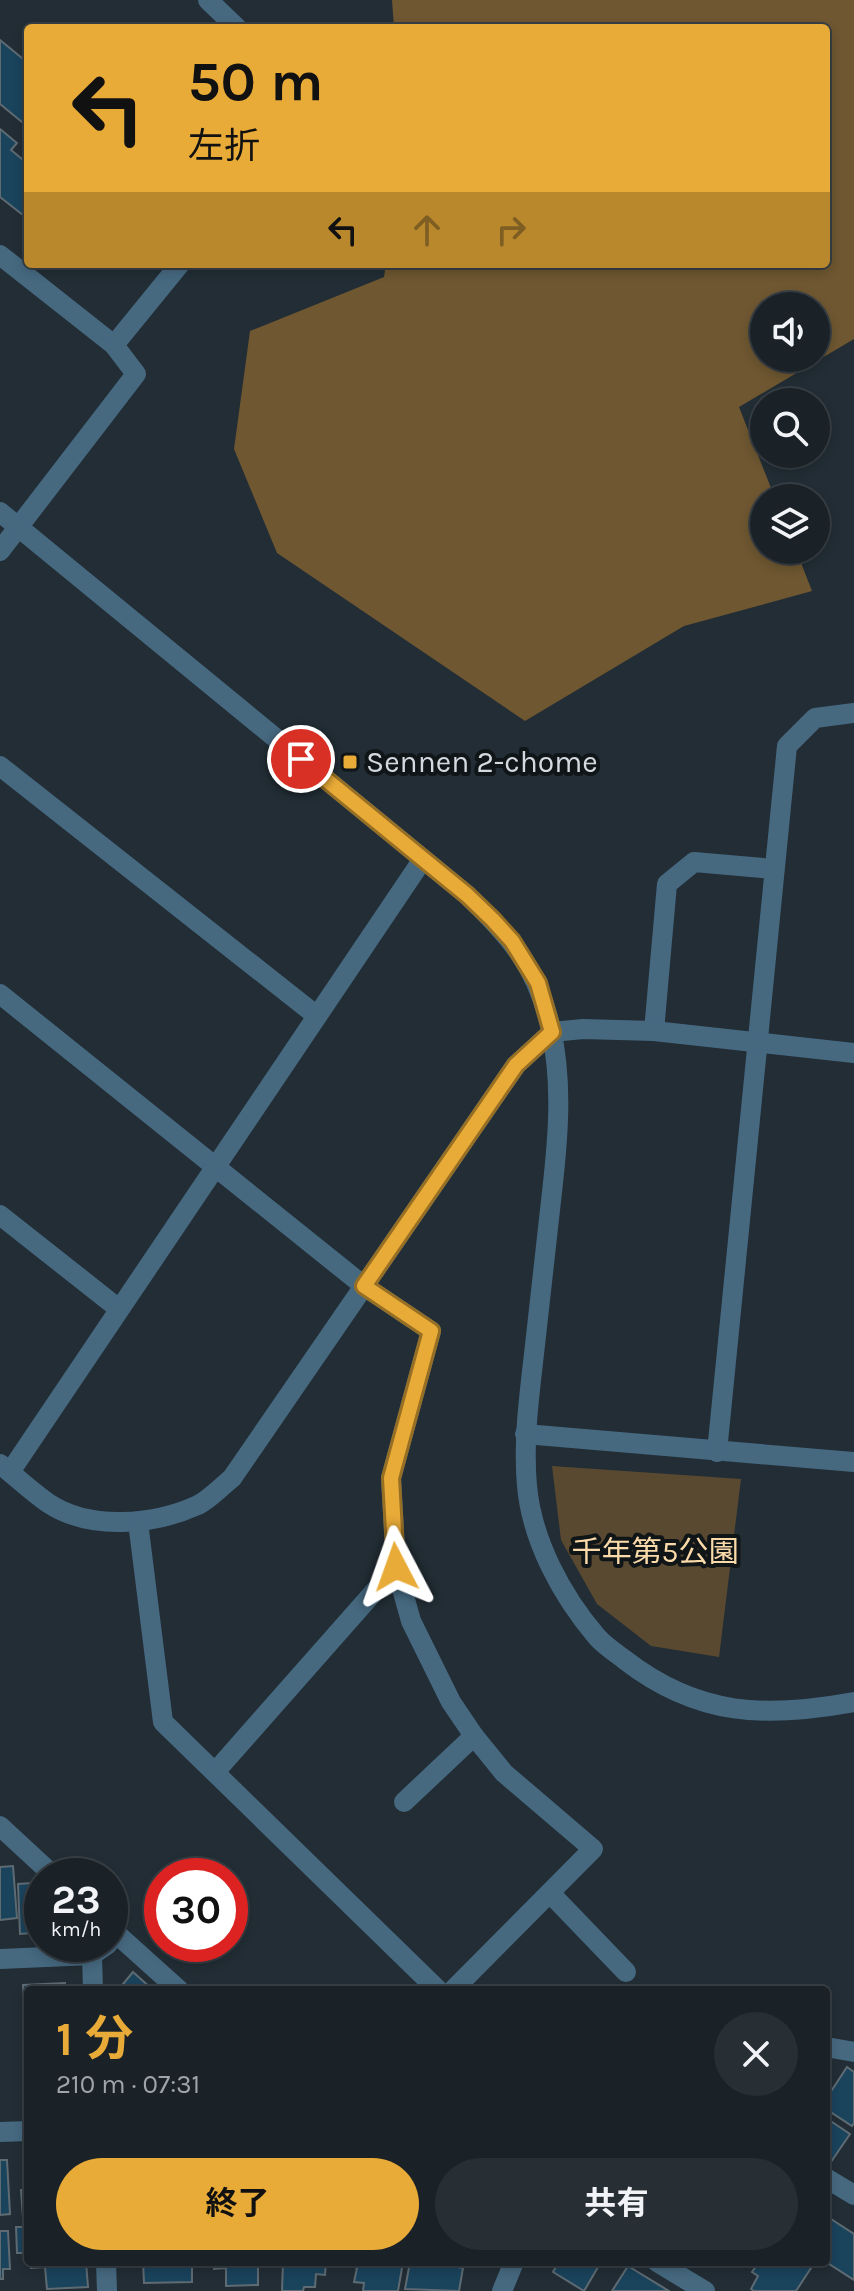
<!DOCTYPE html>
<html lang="ja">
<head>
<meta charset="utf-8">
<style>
  :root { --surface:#1a2228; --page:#272f34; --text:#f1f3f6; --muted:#9fa4a8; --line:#383f45; --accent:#e9ab38 }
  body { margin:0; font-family:Karla,"Noto Sans JP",sans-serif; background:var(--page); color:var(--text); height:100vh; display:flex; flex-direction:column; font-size:30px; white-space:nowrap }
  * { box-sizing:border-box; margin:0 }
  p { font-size:26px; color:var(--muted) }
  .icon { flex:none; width:44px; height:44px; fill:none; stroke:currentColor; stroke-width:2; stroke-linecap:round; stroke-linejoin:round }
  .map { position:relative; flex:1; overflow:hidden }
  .details { position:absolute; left:24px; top:1986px; width:806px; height:280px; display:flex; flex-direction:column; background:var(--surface); border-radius:8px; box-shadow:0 4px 12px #0003,0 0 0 2px var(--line) }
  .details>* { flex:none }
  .guide { position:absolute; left:24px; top:24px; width:806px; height:244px; border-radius:8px; box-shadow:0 4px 12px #0003,0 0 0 2px var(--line); background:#e9ab38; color:#111; overflow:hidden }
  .fabs { position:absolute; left:750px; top:292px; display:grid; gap:16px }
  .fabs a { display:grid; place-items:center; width:80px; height:80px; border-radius:50%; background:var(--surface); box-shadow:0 4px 12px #0003,0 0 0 2px var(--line); font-size:40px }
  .speed { position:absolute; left:24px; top:1858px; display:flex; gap:16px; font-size:40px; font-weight:700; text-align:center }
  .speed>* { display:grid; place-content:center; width:104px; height:104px; border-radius:50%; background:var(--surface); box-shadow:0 4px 12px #0003,0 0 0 2px var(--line); line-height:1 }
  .speed small { font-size:20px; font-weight:400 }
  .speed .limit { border:12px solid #d22; background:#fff; color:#111 }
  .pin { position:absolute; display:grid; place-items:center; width:68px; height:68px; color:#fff; margin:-34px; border:4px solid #fff; border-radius:50%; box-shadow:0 2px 8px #0007 }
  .me { position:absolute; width:88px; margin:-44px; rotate:356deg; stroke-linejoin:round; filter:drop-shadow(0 0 6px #0008) }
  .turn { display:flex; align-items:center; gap:28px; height:168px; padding:0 32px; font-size:36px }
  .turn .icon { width:104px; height:104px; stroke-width:2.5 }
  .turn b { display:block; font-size:56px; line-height:68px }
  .lanes { display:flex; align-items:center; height:76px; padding:0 32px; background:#0003; justify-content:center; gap:40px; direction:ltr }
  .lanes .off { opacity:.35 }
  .round { display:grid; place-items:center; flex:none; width:84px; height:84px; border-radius:42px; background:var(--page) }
  .overview { display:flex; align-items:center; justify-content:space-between; height:136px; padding:0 32px }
  h1 { font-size:48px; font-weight:700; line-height:60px; color:var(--accent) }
  .primary-button { display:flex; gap:16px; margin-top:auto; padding:16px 32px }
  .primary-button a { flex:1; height:92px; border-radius:48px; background:var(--accent); color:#111; font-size:32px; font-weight:700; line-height:92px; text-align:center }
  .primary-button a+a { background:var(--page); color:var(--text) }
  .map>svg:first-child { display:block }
  .green { fill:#594930 }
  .forest { fill:#6e5731; fill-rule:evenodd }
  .building { fill:#1a435c; stroke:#5e6b73; stroke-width:2 }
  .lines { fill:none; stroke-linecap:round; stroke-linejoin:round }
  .minor { stroke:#466980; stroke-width:20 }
  .tertiary { stroke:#466980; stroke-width:20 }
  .route-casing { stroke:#976f24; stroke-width:20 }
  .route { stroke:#e9ab38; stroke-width:14 }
  .poi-dot { fill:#e9ab38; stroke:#101518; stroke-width:3 }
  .labels { text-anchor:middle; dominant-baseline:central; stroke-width:8; stroke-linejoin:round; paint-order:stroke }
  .poi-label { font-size:30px; fill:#d3dadf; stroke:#101518; text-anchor:start }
  .park-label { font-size:30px; fill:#fadaa8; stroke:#101518 }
</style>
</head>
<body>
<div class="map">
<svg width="854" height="2291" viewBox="0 0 854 2291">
  <rect width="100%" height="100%" fill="#222d35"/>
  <polygon class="green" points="552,1466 741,1479 719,1657 651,1646 597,1604 561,1540"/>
  <path class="forest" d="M392,0H854V339L739,407L775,498H764V550H796L812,591L684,626L525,721L277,553L234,449L250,331L384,277L386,264H826V28H394ZM764,306H816V358H764Z"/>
  <g class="building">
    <polygon points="0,40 28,63 28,127 0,104"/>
    <polygon points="0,129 17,143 11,150 28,164 28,219 0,197"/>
    <polygon points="13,1866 17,1918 0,1920 0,1867"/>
    <polygon points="31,1883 32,1894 42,1893 42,1932 20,1934 18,1884"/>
    <polygon points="133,1972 152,1989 151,1990 118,1990"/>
    <polygon points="65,1983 65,1988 72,1990 28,1990 28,2024 25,2024 23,1985"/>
    <polygon points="24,2049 28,2049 28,2116 27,2116"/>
    <polygon points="847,2067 854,2072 854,2123 852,2126 826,2109 826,2099"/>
    <polygon points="826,2118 850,2134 831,2162 826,2159"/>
    <polygon points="0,2160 7,2160 10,2214 0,2215"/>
    <polygon points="21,2190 28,2190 28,2218 23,2218"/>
    <polygon points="831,2219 854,2234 854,2280 826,2262 826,2227"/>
    <polygon points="16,2227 28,2227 28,2253 17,2253"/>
    <polygon points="0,2231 8,2231 10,2269 3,2269 3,2279 0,2279"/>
    <polygon points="31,2262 86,2262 88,2287 47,2289 45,2267 31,2268"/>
    <polygon points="143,2262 192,2262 192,2282 144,2283"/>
    <polygon points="214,2262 258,2262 258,2285 226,2286 226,2268 214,2269"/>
    <polygon points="283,2262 326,2262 325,2275 316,2274 315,2287 304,2287 303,2291 282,2291"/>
    <polygon points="344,2262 403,2262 398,2291 363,2291 364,2283 354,2282 357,2268"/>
    <polygon points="410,2262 428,2262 463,2268 459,2291 405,2289"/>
    <polygon points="559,2262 601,2262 584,2291 553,2272"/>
    <polygon points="759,2262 809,2262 813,2265 796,2291 754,2291 751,2289 758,2276 752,2272"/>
    <polygon points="628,2266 669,2291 612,2291"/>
  </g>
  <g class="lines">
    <g class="minor">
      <polyline points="208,0 237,28"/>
      <polyline points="0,255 114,345 136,374 0,551"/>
      <polyline points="114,345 180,264"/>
      <polyline points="0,766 317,1016"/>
      <polyline points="0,994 364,1286 431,1331 391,1478 396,1567 411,1621 451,1702 474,1736 504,1773 593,1849 453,1990"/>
      <polyline points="654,1031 667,884 694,862 774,869"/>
      <polyline points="0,1215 119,1309"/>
      <polyline points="525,1434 854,1462"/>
      <polyline points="717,1452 787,746 815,718 854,713"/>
      <path d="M0,1464C16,1477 32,1492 48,1503C90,1531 154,1525 198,1505C210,1499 222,1486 232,1478L516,1065L552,1032L583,1029L654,1031L854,1053"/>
      <polyline points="10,1472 423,859"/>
      <polyline points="138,1522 163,1722 438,1990"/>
      <polyline points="216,1771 396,1567"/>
      <polyline points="404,1802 474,1736"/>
      <polyline points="0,1826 54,1876"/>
      <polyline points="550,1893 626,1972"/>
      <polyline points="110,1928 179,1990"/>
      <polyline points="0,1959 92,1955"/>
      <polyline points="93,1990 92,1955 108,1944"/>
      <polyline points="826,2047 854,2052"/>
      <polyline points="0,2132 28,2131"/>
      <polyline points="826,2178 854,2195"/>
      <polyline points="106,2262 107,2291"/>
      <polyline points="657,2262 705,2291"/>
      <polyline points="502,2291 514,2262"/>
    </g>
    <path class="tertiary" d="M0,512L467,895C511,937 538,968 551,1030C563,1083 558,1139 552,1192C546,1246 540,1300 534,1354C529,1398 523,1442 527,1486C532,1541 562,1596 597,1637C605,1646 616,1653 625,1660C699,1717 766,1718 854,1702"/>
  </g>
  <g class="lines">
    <defs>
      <polyline id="route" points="301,759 467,895 493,920 512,941 538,983 552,1032 516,1065 364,1286 431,1331 391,1478 396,1567"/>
    </defs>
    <use href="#route" class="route-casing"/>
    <use href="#route" class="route"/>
  </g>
  <rect class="poi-dot" x="342" y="754" width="16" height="16" rx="4"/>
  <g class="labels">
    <g class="poi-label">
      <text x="366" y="762">Sennen 2-chome</text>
    </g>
    <g class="park-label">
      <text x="655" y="1552">千年第5公園</text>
    </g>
  </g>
</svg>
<div class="fabs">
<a><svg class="icon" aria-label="sound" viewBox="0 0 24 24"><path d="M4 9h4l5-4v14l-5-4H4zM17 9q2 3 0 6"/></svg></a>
<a><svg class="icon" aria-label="search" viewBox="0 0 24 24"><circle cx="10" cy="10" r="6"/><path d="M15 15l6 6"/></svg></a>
<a><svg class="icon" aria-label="layers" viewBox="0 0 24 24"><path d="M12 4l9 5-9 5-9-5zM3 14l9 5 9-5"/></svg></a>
</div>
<div class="speed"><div>23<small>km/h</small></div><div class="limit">30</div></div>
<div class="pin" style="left:301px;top:759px;background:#d93025"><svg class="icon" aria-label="arrive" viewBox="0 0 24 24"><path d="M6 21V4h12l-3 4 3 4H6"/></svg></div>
<svg class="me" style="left:396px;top:1567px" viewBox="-20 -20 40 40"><path d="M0-17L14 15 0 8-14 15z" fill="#e9ab38" stroke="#fff" stroke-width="4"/></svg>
<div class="guide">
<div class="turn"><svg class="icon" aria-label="left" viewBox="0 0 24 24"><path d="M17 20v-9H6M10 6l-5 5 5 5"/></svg><div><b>50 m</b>左折</div></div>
<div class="lanes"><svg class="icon" aria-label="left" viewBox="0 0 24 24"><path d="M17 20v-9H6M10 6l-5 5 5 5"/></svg><svg class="icon off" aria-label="ahead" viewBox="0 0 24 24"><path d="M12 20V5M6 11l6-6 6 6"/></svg><svg class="icon off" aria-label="right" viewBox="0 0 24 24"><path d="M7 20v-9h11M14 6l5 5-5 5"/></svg></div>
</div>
<section class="details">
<div class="overview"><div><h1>1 分</h1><p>210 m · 07:31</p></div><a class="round"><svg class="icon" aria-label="close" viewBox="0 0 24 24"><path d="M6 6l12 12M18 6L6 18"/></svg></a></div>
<div class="primary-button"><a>終了</a><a>共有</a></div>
</section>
</div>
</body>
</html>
